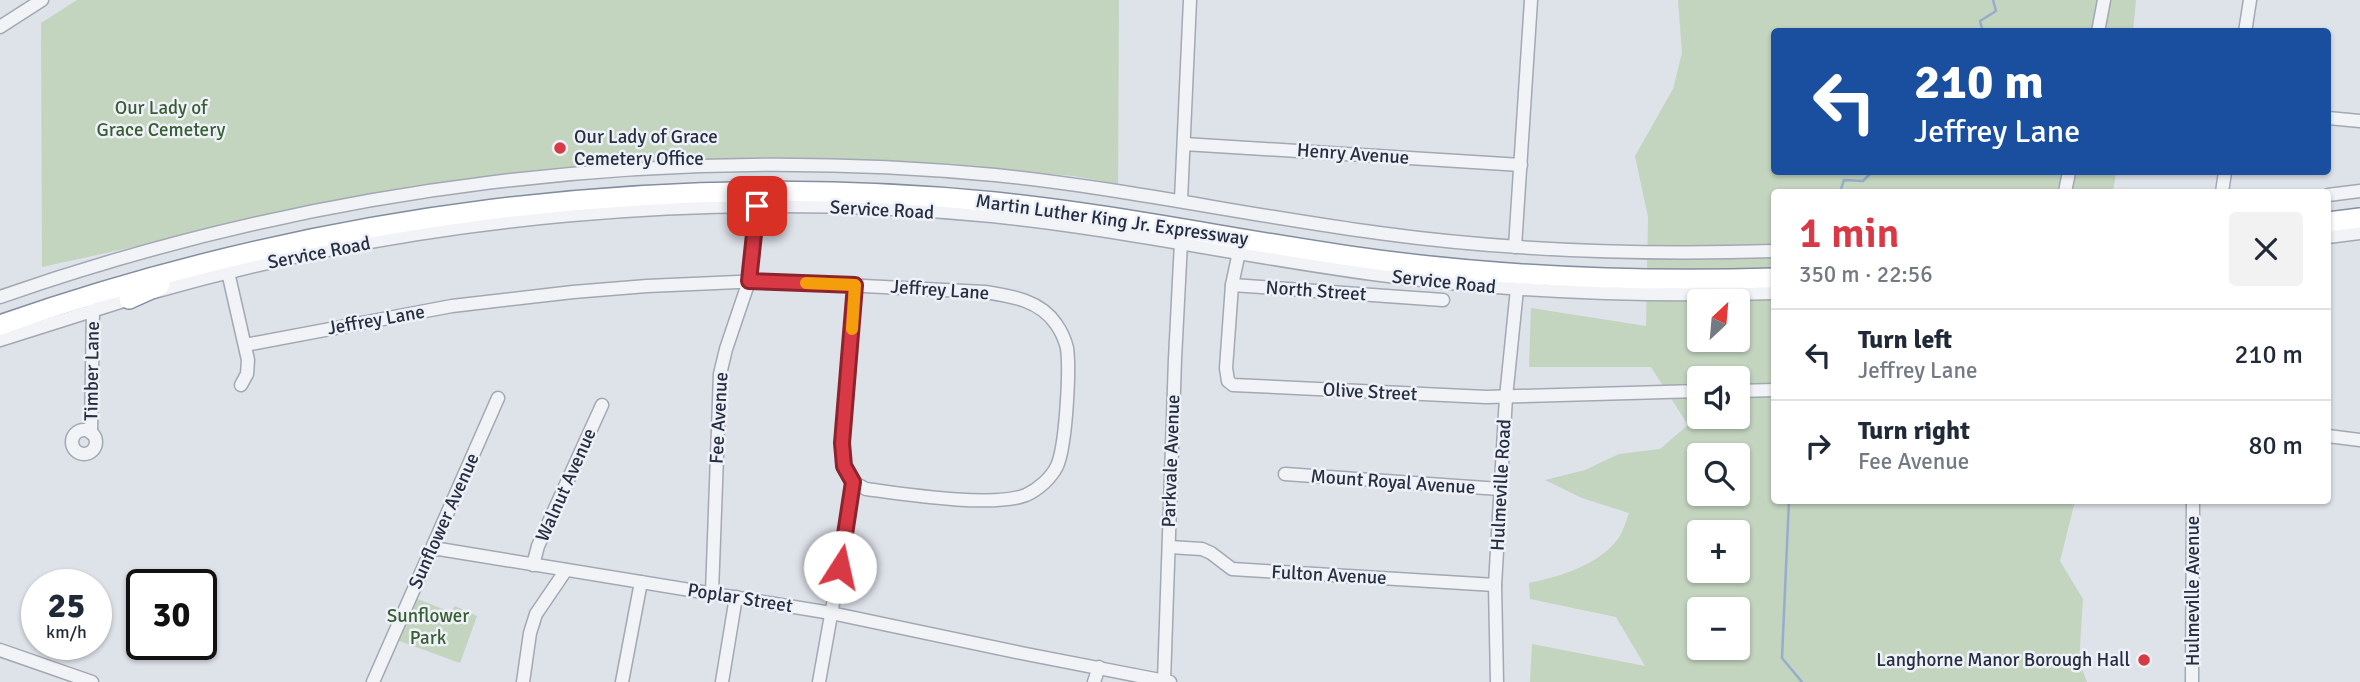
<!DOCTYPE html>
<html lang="en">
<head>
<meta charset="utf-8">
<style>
  :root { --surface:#fff; --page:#f2f2f3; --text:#1f2937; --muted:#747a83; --line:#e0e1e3; --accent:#d93845 }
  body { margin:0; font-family:Signika,sans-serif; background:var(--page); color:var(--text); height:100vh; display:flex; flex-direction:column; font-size:26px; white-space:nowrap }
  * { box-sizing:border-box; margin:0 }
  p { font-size:23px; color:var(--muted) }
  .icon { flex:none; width:38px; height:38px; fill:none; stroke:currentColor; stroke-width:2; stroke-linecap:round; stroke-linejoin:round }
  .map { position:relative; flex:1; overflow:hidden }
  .drawer { position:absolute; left:1771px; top:189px; width:560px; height:315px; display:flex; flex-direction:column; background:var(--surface); border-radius:7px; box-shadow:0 2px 5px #0004 }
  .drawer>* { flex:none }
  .top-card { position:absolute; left:1771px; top:28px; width:560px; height:147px; border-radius:7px; box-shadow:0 2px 5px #0004; background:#1a4fa0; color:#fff; overflow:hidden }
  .needle { width:46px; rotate:26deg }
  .controls { position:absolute; left:1687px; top:289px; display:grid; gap:14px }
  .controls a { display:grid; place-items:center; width:63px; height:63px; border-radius:7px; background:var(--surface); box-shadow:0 2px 5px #0004; font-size:35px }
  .speed { position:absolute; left:21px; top:569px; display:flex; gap:14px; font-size:35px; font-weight:700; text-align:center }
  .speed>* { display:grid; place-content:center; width:91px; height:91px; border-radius:50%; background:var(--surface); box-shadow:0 2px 5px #0004; line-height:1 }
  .speed small { font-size:18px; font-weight:400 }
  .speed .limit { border:4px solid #111; border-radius:10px; background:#fff; color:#111 }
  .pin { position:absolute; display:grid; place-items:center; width:60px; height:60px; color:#fff; margin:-30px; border-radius:14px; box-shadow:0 4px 10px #0006 }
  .me { position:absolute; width:77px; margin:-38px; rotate:10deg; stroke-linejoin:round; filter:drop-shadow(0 0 5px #0008) }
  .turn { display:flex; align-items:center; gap:24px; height:147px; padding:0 28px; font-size:32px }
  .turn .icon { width:91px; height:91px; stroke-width:2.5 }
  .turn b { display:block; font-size:49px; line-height:60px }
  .round { display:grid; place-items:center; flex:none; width:74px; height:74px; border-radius:7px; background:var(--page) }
  .head { display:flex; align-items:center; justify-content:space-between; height:119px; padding:0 28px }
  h1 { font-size:42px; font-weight:600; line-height:52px; color:var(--accent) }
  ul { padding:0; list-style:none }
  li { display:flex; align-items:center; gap:21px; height:91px; padding:0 28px; border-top:2px solid var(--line) }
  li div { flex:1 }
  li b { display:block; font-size:26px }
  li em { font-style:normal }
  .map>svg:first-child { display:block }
  .green { fill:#c3d4bf; fill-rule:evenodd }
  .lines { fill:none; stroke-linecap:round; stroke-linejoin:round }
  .stream { stroke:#96adcc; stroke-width:2.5 }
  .minor-casing { stroke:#a3a8b3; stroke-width:15 }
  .highway-casing { stroke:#848ea1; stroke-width:22 }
  .minor { stroke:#f1f3f7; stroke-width:12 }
  .highway { stroke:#fff; stroke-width:19 }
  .route-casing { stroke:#8d242d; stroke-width:18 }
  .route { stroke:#d93845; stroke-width:12 }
  .slow { stroke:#f59e0b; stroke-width:12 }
  .poi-dot { fill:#d93845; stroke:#eef1f7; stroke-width:2.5 }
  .labels { text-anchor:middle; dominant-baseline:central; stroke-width:5; stroke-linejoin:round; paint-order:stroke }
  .park-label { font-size:19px; fill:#375e32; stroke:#eef1f7 }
  .poi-label { font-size:19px; fill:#262e41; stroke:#eef1f7; text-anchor:start }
  .street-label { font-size:19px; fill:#262e41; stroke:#eef1f7 }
</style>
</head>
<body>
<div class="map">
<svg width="2360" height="682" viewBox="0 0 2360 682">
  <rect width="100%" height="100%" fill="#dee2e9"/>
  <g class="green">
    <polygon points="77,0 1119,0 1118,184 1074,176 901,162 698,159 407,187 42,267 41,23"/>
    <path d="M1678,0H2136L2133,31L1774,32V172H2116L2113,192H1774V500L2075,501L2060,561L2083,599L2079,662L2087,682H1530L1532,644L1645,666L1616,617L1530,599L1529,583C1561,576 1597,566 1618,539C1623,532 1626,521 1629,513L1582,498L1545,480L1585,470L1619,454L1660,449L1688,425L1651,367H1529L1531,308L1646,326L1648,217L1635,156L1673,89L1682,53ZM1699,301H1738V340H1699ZM1699,378H1738V416H1699ZM1699,455H1738V494H1699ZM1699,532H1738V570H1699ZM1699,609H1738V648H1699Z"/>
    <polygon points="413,597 450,612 455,606 477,616 460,663 394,639"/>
  </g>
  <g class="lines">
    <g class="stream">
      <polyline points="1983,32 1980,21 1996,11 1993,0"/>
      <polyline points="1840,192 1844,180 1863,181 1872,172"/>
      <polyline points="1789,500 1782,658 1802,682"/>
    </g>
    <defs>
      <g id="minor">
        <polyline points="0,27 42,0"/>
        <polyline points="2098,32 2104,0"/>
        <polyline points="2245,32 2250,0"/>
        <polyline points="2328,118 2360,121"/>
        <polyline points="1184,144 1521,165"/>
        <polyline points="2065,192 2069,172"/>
        <polyline points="2222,192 2225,172"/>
        <polyline points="2328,195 2360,191"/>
        <polyline points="1181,200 1190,0"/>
        <polyline points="2328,237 2360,233"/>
        <polyline points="1515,247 1531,0"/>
        <polyline points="1239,252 1232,285 1226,368 1228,381 1233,385 1486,397 1699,391"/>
        <polyline points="228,272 248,360 247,374 241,385"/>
        <polyline points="1232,285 1443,300"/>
        <path d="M154,292C424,215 712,190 992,216C1120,229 1245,257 1373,274C1506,292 1640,297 1774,293"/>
        <path d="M0,297C317,186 661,143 995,175C1124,188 1250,216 1379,233C1510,251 1642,255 1774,251"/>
        <polyline points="0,340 136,297"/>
        <path d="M245,345L452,306L573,292L647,286L761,281L985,292C1011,296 1040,300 1056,324C1061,331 1065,340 1067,348C1070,371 1066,446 1057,466C1051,478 1039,489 1026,495C993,508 904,494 866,489L853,482"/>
        <polyline points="1738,391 1774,390"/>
        <circle cx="84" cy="442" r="12"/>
        <polyline points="91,433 93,310"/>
        <polyline points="2328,436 2360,440"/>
        <polyline points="1285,474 1500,489"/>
        <polyline points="1169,547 1202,549 1211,553 1232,569 1495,585"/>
        <polyline points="433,550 439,549 831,613 1021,653 1170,682"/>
        <polyline points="533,565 538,546 602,405"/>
        <polyline points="712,593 720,374 726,349 749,281 757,206"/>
        <polyline points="0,650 92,682"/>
        <polyline points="1164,681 1175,359 1181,242"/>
        <polyline points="373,682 498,398"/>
        <polyline points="523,682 530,633 536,614 566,570"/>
        <polyline points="622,682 641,582"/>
        <polyline points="722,682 736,597"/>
        <polyline points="819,682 848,520 853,482 844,466 842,443 855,285"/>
        <polyline points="1094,682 1099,667"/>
        <polyline points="1497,682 1495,585 1506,397 1517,289"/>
        <polyline points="2192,682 2193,500"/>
      </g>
      <g id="highway">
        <polyline points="2328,222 2360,218"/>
        <polyline points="129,299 160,285"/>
        <path d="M0,325C317,214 660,169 995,202C1124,215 1250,243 1378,260C1510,277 1642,282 1774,278"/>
      </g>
    </defs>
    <use href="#minor" class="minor-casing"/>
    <use href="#highway" class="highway-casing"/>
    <use href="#minor" class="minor"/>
    <use href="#highway" class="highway"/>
  </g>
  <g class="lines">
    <defs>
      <polyline id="route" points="757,206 749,281 855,285 842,443 844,466 853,482 840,567"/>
    </defs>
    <use href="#route" class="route-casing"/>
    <use href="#route" class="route"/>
    <polyline class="slow" points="806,283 855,285 852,329"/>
  </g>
  <g class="poi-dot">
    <circle cx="560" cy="148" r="7"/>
    <circle cx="2144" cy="660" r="7"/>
  </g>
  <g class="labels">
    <g class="park-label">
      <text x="161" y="108">Our Lady of<tspan x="161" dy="22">Grace Cemetery</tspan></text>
      <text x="428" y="616">Sunflower<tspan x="428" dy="22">Park</tspan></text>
    </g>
    <g class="poi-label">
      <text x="574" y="137">Our Lady of Grace<tspan x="574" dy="22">Cemetery Office</tspan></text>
      <text x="2130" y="660" text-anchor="end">Langhorne Manor Borough Hall</text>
    </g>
    <g class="street-label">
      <text transform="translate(1353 154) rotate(4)">Henry Avenue</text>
      <text transform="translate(882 210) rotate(3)">Service Road</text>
      <text transform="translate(1112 220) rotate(8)">Martin Luther King Jr. Expressway</text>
      <text transform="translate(319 253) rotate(-11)">Service Road</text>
      <text transform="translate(1444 282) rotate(6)">Service Road</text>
      <text transform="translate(940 290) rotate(4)">Jeffrey Lane</text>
      <text transform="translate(1316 291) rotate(4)">North Street</text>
      <text transform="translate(376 320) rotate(-10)">Jeffrey Lane</text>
      <text transform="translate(92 371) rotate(-89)">Timber Lane</text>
      <text transform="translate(1370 392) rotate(3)">Olive Street</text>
      <text transform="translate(719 418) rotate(-87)">Fee Avenue</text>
      <text transform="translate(1171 461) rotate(-88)">Parkvale Avenue</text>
      <text transform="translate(1393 482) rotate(4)">Mount Royal Avenue</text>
      <text transform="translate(566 485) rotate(-66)">Walnut Avenue</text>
      <text transform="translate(1501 485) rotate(-87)">Hulmeville Road</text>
      <text transform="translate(444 521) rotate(-66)">Sunflower Avenue</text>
      <text transform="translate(1329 575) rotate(3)">Fulton Avenue</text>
      <text transform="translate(2193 591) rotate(-90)">Hulmeville Avenue</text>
      <text transform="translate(740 598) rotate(9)">Poplar Street</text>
    </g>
  </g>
</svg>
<div class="controls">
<a><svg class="needle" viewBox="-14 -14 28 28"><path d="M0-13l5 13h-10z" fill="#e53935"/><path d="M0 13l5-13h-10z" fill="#747a83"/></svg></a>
<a><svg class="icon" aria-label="sound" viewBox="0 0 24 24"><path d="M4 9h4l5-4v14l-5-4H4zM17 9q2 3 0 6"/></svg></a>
<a><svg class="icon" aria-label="search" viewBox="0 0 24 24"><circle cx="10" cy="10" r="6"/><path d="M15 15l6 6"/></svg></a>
<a>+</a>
<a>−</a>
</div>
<div class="speed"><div>25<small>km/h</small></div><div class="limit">30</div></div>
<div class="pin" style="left:757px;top:206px;background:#d93025"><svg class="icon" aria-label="arrive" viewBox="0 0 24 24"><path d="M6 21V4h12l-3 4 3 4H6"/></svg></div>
<svg class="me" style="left:840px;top:567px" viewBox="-20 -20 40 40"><circle r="19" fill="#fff"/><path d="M0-13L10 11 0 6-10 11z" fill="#d93845"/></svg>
<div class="top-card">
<div class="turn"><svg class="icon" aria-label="left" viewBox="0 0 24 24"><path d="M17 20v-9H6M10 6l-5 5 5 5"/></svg><div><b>210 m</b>Jeffrey Lane</div></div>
</div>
<section class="drawer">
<div class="head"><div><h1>1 min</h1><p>350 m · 22:56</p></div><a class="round"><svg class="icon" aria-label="close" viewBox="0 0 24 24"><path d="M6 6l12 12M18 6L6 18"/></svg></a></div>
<ul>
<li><svg class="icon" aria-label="left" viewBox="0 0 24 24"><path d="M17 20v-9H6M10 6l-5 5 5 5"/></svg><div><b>Turn left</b><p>Jeffrey Lane</p></div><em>210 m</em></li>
<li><svg class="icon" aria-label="right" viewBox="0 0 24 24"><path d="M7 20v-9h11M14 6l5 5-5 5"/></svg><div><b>Turn right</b><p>Fee Avenue</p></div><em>80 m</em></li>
</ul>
</section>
</div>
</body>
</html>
